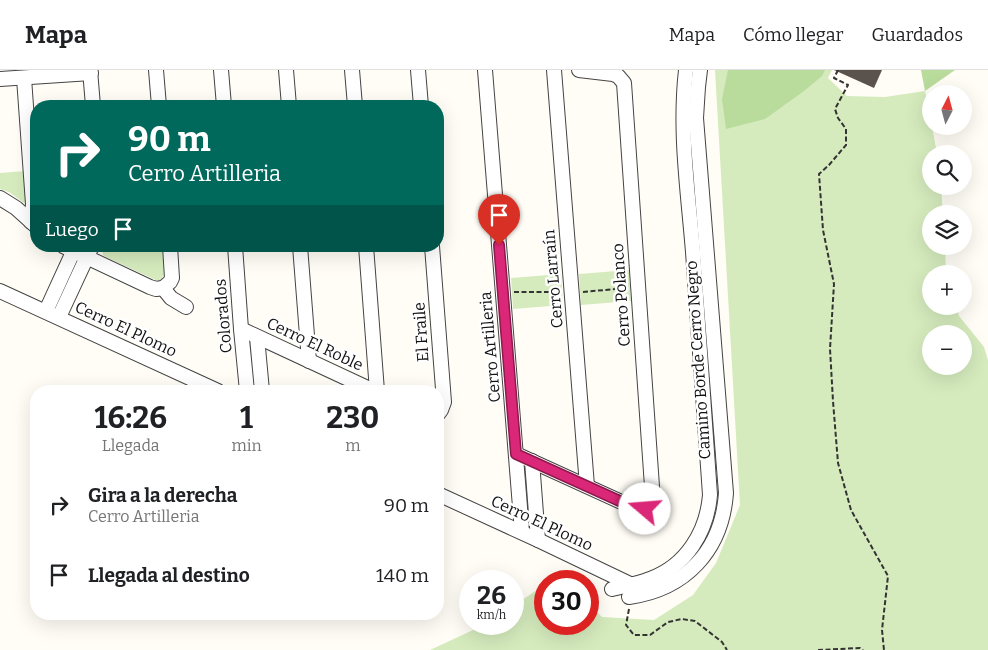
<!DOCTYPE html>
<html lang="es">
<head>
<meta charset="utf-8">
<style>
  :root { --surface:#fff; --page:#f6f6f6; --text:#202124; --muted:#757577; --line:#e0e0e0 }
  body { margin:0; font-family:Bitter,serif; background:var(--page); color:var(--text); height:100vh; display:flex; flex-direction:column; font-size:19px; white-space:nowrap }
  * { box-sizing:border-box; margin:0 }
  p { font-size:16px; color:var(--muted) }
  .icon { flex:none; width:28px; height:28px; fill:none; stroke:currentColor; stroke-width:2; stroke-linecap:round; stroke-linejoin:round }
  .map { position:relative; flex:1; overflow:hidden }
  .sheet { position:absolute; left:30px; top:315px; width:414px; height:235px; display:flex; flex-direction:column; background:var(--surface); border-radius:20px; box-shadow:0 5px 20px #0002 }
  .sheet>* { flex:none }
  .banner { position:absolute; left:30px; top:30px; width:414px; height:152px; border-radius:20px; box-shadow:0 5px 20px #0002; background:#00695c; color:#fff; overflow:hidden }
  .needle { width:32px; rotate:6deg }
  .fabs { position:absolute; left:922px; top:15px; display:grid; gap:10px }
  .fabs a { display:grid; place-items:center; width:50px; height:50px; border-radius:50%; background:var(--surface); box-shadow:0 5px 20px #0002; font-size:25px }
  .speed { position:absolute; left:459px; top:500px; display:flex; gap:10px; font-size:25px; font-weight:700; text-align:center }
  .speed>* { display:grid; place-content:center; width:65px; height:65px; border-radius:50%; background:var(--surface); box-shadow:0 5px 20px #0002; line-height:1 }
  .speed small { font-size:12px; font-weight:400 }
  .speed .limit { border:8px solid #d22; background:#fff; color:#111 }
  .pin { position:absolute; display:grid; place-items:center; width:42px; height:42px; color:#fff; margin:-51px -21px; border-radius:50% 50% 50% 0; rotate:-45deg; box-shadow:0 0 5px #0007 }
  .pin .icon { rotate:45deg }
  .me { position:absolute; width:55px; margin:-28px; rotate:288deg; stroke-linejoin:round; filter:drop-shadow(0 0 4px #0008) }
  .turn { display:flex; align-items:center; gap:18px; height:105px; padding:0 15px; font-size:22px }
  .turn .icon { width:65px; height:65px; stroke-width:2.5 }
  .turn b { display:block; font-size:35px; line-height:42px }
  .then { display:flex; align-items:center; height:48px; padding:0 15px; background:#0003; gap:10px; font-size:19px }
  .eta { display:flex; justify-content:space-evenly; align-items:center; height:85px; text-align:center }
  .eta b { font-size:30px; font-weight:700; line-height:35px }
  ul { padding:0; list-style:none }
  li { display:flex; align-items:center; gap:15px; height:70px; padding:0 15px }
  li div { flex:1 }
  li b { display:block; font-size:19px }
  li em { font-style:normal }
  header { display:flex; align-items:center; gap:30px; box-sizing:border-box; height:70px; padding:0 25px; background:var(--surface); border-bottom:1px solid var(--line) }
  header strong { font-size:24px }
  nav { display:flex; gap:28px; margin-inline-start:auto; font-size:18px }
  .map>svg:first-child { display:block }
  .green { fill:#d5ebbd; fill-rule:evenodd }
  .forest { fill:#b9dc9c }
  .building { fill:#5a524d }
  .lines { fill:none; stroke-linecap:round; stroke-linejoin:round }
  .minor-casing { stroke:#444; stroke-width:16 }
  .path { stroke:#333; stroke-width:2; stroke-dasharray:5 2.5; stroke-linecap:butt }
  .minor { stroke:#fff; stroke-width:14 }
  .route-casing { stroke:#8e194d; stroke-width:12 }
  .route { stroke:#db2777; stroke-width:9 }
  .labels { text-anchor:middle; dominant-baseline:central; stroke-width:5; stroke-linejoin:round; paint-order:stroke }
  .street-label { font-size:16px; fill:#111; stroke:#fff }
</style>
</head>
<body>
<header>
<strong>Mapa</strong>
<nav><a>Mapa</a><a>Cómo llegar</a><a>Guardados</a></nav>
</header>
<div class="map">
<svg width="988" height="580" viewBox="0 0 988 580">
  <rect width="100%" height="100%" fill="#fffdf5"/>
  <g class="green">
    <path d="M715,0H832L828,8L847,26L885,27L925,21L931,50V56H932L937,84H931V116H941L943,144H931V176H945L946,204H931V236H956L959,246L984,277L988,290V580H430L486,554H512L513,536L540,518L545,512V554H588V533L602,547L654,550L693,525L716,493L740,435ZM931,264H964V296H931Z"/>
    <polygon points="25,101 27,131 24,133 9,122 0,119 0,103"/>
    <polygon points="144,176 162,176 164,205 161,209 158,211 106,187 103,185 102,179"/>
    <polygon points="629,200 631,231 581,235 579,204"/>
    <polygon points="561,204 563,235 513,239 511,208"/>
  </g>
  <g class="forest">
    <polygon points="728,0 825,0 822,6 804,21 765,49 726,59 722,29"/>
    <polygon points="921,0 955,0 925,21"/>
  </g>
  <polygon class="building" points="834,0 882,0 874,18"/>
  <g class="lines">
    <defs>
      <g id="minor">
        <polyline points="90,0 93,36"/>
        <polyline points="156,0 159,36"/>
        <polyline points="221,0 224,36"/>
        <polyline points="286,0 289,36"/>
        <polyline points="352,0 355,36"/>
        <polyline points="418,0 421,36"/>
        <polyline points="485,0 522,462"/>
        <polyline points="554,0 587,416"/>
        <polyline points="24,8 33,134 31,152"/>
        <polyline points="0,9 91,3"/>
        <polyline points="0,128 16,138 36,156"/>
        <polyline points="63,176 150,217 156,219 163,218"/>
        <polyline points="235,176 241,259 247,321"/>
        <polyline points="300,176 309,291"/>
        <polyline points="366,176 377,321"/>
        <polyline points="432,176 444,332 441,340 438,344"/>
        <polyline points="163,218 170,212 172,208 170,176"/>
        <polyline points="163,218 171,228 186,237"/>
        <polyline points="0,221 218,321"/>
        <polyline points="46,241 73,182"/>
        <polyline points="59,247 92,176"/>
        <polyline points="241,259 374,321"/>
        <polyline points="257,267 262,321"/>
        <polyline points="516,384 639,440 648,439 653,431 624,13 618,6 613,4 579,0"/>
        <polyline points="532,391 538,470"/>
        <polyline points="438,424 538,470 630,514"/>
        <path d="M612,519C624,516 638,514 650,509C686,496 707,462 710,425C704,344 699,263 693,182C688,120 679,62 686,0"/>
        <path d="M629,527C686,519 722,480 726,423L696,48L698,17L700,0"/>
      </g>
    </defs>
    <use href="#minor" class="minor-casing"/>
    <g class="path">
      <polyline points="838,0 834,8 848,15 835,39 838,48 846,59 846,75 829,95 819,104 823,160 834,214 830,279 833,331 838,393 851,440 888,506 882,560 884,580"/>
      <polyline points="514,222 559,222"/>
      <polyline points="583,222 615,219 621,212 626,209"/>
      <polyline points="629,539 626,555 634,565 650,565 668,552 682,549 695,551 722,572 727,580"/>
      <polyline points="818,580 860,578 863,580"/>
    </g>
    <use href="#minor" class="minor"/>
  </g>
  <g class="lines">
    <defs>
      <polyline id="route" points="499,175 516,384 635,438 645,439"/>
    </defs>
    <use href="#route" class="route-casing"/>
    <use href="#route" class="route"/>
  </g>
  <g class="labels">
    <g class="street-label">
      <text transform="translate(553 209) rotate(-95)">Cerro Larraín</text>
      <text transform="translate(621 225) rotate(-94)">Cerro Polanco</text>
      <text transform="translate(223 246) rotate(-95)">Colorados</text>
      <text transform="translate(126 259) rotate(25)">Cerro El Plomo</text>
      <text transform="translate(421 262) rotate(-94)">El Fraile</text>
      <text transform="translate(315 274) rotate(25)">Cerro El Roble</text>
      <text transform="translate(490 277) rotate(-95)">Cerro Artilleria</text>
      <text transform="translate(698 290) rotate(-94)">Camino Borde Cerro Negro</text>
      <text transform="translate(542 453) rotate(25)">Cerro El Plomo</text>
    </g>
  </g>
</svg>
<div class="fabs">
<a><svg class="needle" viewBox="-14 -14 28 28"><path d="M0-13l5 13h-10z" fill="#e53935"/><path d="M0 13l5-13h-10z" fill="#757577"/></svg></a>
<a><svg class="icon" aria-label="search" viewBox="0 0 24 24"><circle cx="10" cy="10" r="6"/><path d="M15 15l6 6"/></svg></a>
<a><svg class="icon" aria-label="layers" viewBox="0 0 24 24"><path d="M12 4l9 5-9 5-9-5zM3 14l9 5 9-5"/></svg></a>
<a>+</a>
<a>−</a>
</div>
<div class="speed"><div>26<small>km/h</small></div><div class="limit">30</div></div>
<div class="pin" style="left:499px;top:175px;background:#d93025"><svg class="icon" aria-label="arrive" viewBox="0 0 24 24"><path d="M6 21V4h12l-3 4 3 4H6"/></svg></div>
<svg class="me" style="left:645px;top:439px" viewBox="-20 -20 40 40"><circle r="19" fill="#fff"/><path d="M0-13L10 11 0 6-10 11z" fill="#db2777"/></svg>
<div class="banner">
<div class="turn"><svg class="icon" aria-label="right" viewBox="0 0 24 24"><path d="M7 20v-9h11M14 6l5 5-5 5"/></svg><div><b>90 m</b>Cerro Artilleria</div></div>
<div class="then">Luego<svg class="icon" aria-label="arrive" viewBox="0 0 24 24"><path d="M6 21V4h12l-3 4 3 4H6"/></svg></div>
</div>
<section class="sheet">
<div class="eta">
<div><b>16:26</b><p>Llegada</p></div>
<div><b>1</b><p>min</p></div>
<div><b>230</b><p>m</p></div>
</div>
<ul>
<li><svg class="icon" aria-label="right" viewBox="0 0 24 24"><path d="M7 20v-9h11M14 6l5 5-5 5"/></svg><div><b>Gira a la derecha</b><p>Cerro Artilleria</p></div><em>90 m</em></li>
<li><svg class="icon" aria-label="arrive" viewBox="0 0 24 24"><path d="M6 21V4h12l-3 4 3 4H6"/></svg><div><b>Llegada al destino</b></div><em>140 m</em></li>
</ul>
</section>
</div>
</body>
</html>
